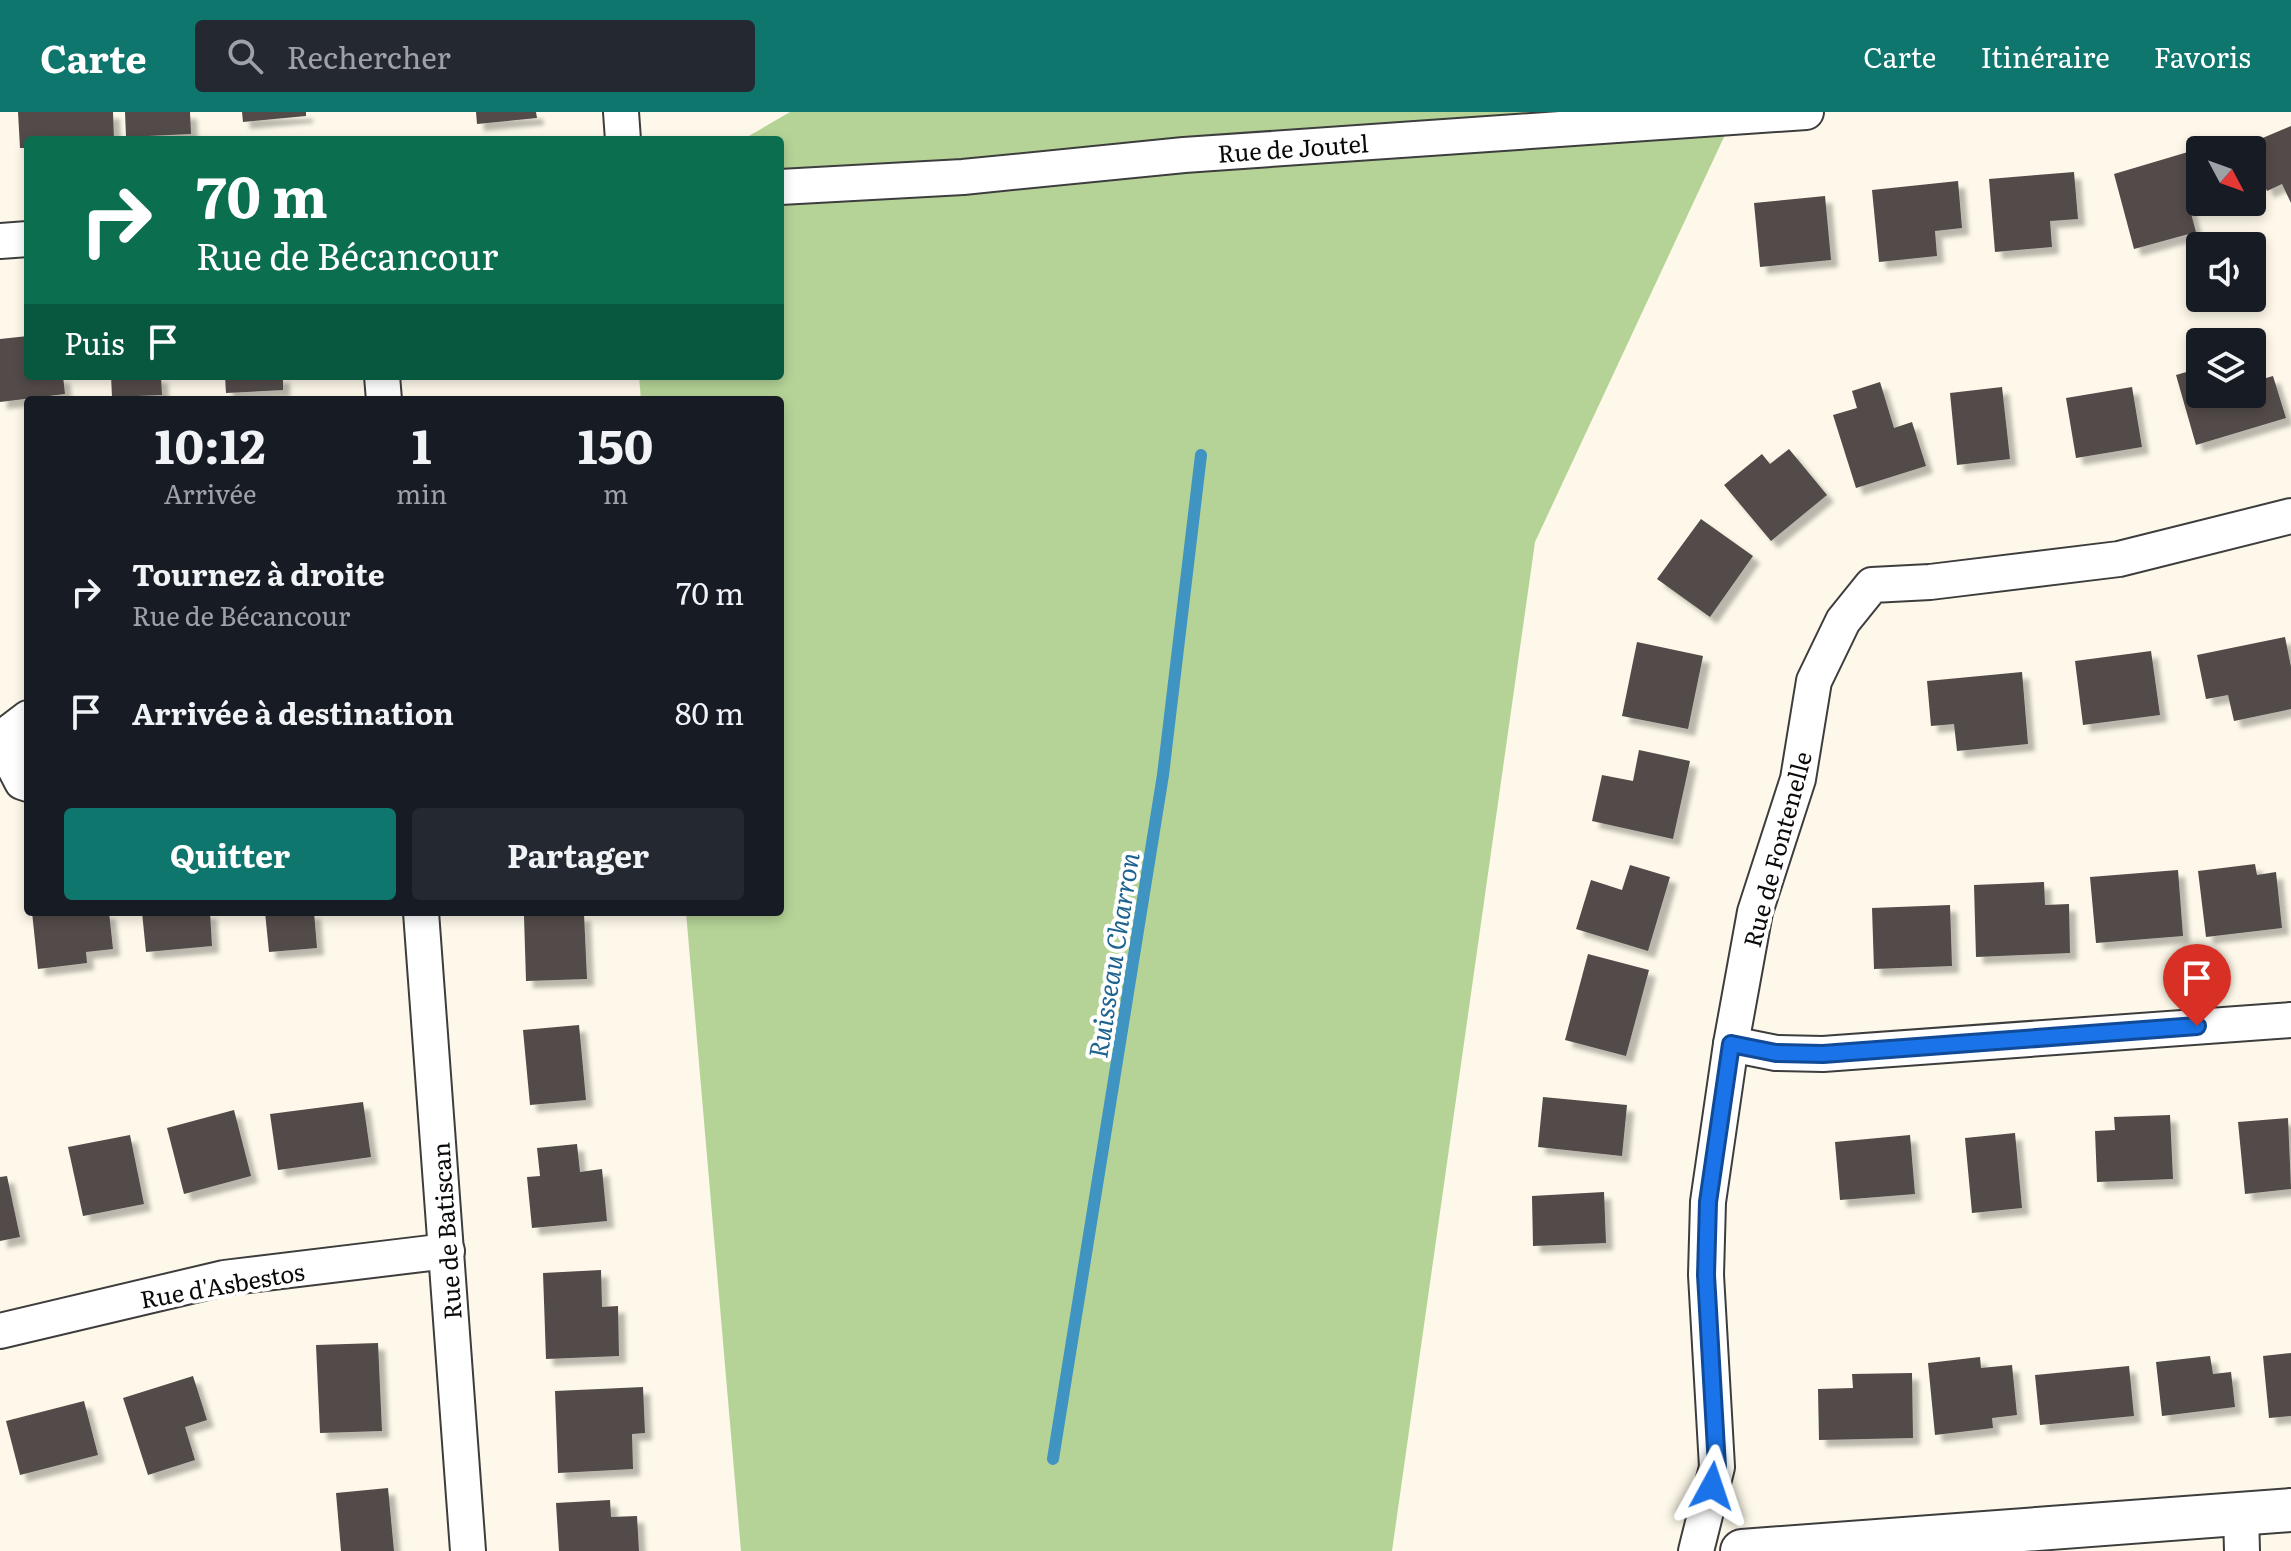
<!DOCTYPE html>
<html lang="fr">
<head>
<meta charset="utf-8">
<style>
  :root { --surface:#171b24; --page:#242831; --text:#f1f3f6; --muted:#9ea1a6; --accent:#0f766e }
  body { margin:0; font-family:Literata,serif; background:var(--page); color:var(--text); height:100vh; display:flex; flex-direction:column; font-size:30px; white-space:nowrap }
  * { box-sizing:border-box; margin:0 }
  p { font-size:26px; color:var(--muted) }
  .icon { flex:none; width:44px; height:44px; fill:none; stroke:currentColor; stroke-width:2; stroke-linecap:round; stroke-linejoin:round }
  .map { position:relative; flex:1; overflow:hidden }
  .panel { position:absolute; left:24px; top:284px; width:760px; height:520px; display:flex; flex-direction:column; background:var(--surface); border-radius:8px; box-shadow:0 4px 12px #0003 }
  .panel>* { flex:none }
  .guide { position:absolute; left:24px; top:24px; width:760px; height:244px; border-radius:8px; box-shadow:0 4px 12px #0003; background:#0b6e4f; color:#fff; overflow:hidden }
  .needle { width:52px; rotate:131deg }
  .fabs { position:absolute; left:2186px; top:24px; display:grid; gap:16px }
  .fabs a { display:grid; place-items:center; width:80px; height:80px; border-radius:8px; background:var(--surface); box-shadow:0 4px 12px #0003; font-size:40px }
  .pin { position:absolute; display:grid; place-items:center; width:68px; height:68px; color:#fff; margin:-82px -34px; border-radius:50% 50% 50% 0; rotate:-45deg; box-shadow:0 0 8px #0007 }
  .pin .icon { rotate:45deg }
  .me { position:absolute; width:88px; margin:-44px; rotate:5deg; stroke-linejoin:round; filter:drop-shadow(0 0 6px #0008) }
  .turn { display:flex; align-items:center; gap:28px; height:168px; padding:0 40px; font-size:36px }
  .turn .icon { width:104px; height:104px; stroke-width:2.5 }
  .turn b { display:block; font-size:56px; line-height:68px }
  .then { display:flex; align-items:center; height:76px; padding:0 40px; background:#0003; gap:16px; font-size:30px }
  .eta { display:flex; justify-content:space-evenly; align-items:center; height:136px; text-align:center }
  .eta b { font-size:48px; font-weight:700; line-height:56px }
  .primary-button { display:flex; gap:16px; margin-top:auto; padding:16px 40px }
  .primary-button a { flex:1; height:92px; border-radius:8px; background:var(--accent); color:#fff; font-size:32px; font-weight:700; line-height:92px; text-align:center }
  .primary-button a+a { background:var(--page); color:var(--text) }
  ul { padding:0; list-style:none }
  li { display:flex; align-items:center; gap:24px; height:120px; padding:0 40px }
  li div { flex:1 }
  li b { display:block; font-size:30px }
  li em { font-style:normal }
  header { display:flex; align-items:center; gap:48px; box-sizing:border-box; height:112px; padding:0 40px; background:var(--accent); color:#fff }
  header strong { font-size:38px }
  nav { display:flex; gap:44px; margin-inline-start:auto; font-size:28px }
  .search { width:560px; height:72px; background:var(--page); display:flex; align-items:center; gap:20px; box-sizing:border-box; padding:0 28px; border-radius:8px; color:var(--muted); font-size:30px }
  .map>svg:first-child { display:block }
  .forest { fill:#b5d397 }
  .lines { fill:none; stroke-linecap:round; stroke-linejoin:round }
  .stream { stroke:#4094c1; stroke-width:12 }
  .building { fill:#524b48; filter:url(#shadow) }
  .minor-casing { stroke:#3d3d3d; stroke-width:38 }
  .tertiary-casing { stroke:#3d3d3d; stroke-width:46 }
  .minor { stroke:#fff; stroke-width:34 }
  .tertiary { stroke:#fff; stroke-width:42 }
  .route-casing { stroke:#114b97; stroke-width:20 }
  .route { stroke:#1a73e8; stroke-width:14 }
  .labels { text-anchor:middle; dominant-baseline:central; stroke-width:8; stroke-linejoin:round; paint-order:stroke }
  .street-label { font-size:24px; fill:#0a0a0a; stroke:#fff }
  .water-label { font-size:26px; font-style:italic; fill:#1f6490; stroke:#fff }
</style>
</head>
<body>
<header>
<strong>Carte</strong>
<div class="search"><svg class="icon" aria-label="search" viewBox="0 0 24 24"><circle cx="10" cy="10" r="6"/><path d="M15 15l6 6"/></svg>Rechercher</div>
<nav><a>Carte</a><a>Itinéraire</a><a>Favoris</a></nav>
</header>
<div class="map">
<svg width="2291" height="1439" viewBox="0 0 2291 1439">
  <defs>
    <filter id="shadow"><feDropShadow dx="7" dy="7" stdDeviation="2" flood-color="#0004"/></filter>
  </defs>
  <rect width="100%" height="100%" fill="#fdf8e9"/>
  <polygon class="forest" points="790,0 1801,0 1731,10 1535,430 1392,1439 741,1439 686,800 780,800 780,288 641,288 639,264 780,264 780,28 742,28"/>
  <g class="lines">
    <polyline class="stream" points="1053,1347 1163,663 1201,343"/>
  </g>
  <g class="building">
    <polygon points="18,0 113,0 114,28 28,28 28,36 20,36"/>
    <polygon points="125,0 190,0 191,22 126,25"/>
    <polygon points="242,0 306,0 306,4 243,10"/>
    <polygon points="476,0 536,0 537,6 477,12"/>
    <polygon points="2291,14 2291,91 2282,72 2267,79 2252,46 2252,38 2248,38 2246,33"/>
    <polygon points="2198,37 2200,91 2189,94 2196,120 2134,137 2114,62"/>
    <polygon points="2074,60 2078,107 2050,109 2052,135 1995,140 1989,67"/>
    <polygon points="1958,69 1962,116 1935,119 1937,144 1879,150 1872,78"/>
    <polygon points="1825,84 1831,148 1760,155 1754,91"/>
    <polygon points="28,224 28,264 63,264 65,282 0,290 0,227"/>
    <polygon points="2200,256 2200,282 2252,282 2252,270 2273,264 2286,306 2196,333 2176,263"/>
    <polygon points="111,264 161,264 162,283 112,285"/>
    <polygon points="225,264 283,264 283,278 226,281"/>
    <polygon points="1880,270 1894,316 1912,310 1926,354 1856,376 1833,303 1857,296 1852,279"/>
    <polygon points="2002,275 2010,347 1957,353 1950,281"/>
    <polygon points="2132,275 2142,335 2076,346 2066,286"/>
    <polygon points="1789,337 1827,383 1771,429 1724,373 1762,342 1770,352"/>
    <polygon points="1701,407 1753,444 1710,505 1657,467"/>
    <polygon points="2285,525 2291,555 2291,597 2234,609 2228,583 2206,587 2197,543"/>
    <polygon points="1637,530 1703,544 1688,617 1622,604"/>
    <polygon points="2151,539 2160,603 2083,613 2075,549"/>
    <polygon points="2022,560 2028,632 1957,639 1954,612 1931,614 1927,569"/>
    <polygon points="1639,638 1690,649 1673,727 1592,709 1602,663 1633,669"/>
    <polygon points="2255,752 2257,763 2276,760 2282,816 2206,825 2198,759"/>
    <polygon points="1630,753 1670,765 1648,839 1576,817 1591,768 1622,778"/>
    <polygon points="2178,758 2183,824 2096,831 2090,765"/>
    <polygon points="2044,770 2045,793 2069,792 2070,841 1976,845 1974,773"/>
    <polygon points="1950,793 1952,854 1874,857 1872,796"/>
    <polygon points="32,800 109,800 113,837 86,840 87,851 38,857"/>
    <polygon points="142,800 210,800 212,834 146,840"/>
    <polygon points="265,800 314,800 317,836 269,840"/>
    <polygon points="584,802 587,867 526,869 524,804"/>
    <polygon points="1588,842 1649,858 1626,944 1565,928"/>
    <polygon points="579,913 586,988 530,993 523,918"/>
    <polygon points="1543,985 1627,993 1622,1044 1538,1035"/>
    <polygon points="363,990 371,1045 278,1058 270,1002"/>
    <polygon points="234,998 251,1064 184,1082 167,1016"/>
    <polygon points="2170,1003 2173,1067 2097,1070 2095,1019 2115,1018 2114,1005"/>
    <polygon points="2288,1006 2291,1077 2245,1082 2238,1010"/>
    <polygon points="2015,1021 2022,1096 1972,1101 1965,1026"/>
    <polygon points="130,1023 144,1092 83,1104 68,1035"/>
    <polygon points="1910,1023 1915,1082 1840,1088 1835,1030"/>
    <polygon points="577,1032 580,1060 602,1057 607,1109 532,1116 527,1065 540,1064 537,1036"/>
    <polygon points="7,1064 20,1125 0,1129 0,1065"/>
    <polygon points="1604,1080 1606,1131 1533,1134 1532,1084"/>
    <polygon points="601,1158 602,1195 618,1194 619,1244 546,1247 543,1161"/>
    <polygon points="378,1231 382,1319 320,1321 316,1233"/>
    <polygon points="2291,1241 2291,1304 2269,1306 2263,1244"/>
    <polygon points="2210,1244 2213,1262 2231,1260 2235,1295 2162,1304 2156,1250"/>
    <polygon points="1980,1245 1981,1256 2012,1253 2017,1303 1992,1306 1993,1316 1935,1323 1928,1251"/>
    <polygon points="2129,1254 2134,1304 2040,1313 2035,1263"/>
    <polygon points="1912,1261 1913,1326 1819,1328 1818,1277 1853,1276 1852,1262"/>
    <polygon points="193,1264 207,1308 185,1315 195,1348 148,1363 123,1286"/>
    <polygon points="643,1275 645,1321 632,1322 633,1357 558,1361 555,1279"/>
    <polygon points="84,1289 98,1343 20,1363 6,1309"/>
    <polygon points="388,1376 394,1439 341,1439 336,1381"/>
    <polygon points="610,1388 611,1405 637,1404 639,1439 559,1439 556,1391"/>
  </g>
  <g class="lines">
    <defs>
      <g id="minor">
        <polyline points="621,0 623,28"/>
        <polyline points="780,75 963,65 1184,43 1806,0"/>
        <polyline points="0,129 28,127"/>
        <polyline points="382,264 384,288"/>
        <polyline points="28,606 11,619 7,641 22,670 28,672"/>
        <polyline points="421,800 468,1439"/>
        <polyline points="1731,932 1776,941 1823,942 2291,908"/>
        <polyline points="0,1219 224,1166 447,1139"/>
        <polyline points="2241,1402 2242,1439"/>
        <polyline points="1696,1439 1717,1355 1706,1163 1708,1090 1731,932 1755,800 1798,667 1814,569 1843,509 1872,473 1930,470 2119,447 2291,404"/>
      </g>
      <polyline id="tertiary" points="1742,1439 2291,1398"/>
    </defs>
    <use href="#minor" class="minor-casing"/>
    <use href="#tertiary" class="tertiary-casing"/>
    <use href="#minor" class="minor"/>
    <use href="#tertiary" class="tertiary"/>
  </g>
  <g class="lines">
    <defs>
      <polyline id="route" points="1712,1374 1717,1355 1706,1163 1708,1090 1731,932 1776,941 1823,942 2197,914"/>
    </defs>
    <use href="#route" class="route-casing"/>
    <use href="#route" class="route"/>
  </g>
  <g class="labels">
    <g class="street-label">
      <text transform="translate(1293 35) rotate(-4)">Rue de Joutel</text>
      <text transform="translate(1776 737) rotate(-75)">Rue de Fontenelle</text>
      <text transform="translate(445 1119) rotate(-94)">Rue de Batiscan</text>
      <text transform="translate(222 1172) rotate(-10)">Rue d'Asbestos</text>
    </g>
    <g class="water-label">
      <text transform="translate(1112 843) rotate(-81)">Ruisseau Charron</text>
    </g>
  </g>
</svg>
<div class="fabs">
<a><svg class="needle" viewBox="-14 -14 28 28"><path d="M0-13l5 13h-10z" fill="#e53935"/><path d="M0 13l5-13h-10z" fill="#9ea1a6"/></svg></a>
<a><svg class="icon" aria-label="sound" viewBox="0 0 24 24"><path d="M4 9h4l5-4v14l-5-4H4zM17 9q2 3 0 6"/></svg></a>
<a><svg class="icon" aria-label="layers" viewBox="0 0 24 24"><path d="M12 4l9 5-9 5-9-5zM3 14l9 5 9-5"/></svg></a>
</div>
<div class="pin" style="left:2197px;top:914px;background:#d93025"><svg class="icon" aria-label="arrive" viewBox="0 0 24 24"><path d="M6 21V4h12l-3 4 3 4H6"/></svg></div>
<svg class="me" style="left:1712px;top:1374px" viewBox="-20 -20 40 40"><path d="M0-17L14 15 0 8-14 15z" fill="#1a73e8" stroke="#fff" stroke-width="4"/></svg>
<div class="guide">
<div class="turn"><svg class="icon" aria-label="right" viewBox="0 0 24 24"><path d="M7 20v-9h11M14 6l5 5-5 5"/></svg><div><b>70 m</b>Rue de Bécancour</div></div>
<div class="then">Puis<svg class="icon" aria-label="arrive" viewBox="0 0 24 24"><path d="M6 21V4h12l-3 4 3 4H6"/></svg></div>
</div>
<section class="panel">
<div class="eta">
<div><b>10:12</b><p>Arrivée</p></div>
<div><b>1</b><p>min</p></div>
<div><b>150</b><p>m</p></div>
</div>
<ul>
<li><svg class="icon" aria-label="right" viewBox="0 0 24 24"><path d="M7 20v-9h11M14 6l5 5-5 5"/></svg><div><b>Tournez à droite</b><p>Rue de Bécancour</p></div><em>70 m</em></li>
<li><svg class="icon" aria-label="arrive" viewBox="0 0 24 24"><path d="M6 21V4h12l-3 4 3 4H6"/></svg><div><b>Arrivée à destination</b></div><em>80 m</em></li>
</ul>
<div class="primary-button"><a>Quitter</a><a>Partager</a></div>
</section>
</div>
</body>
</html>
